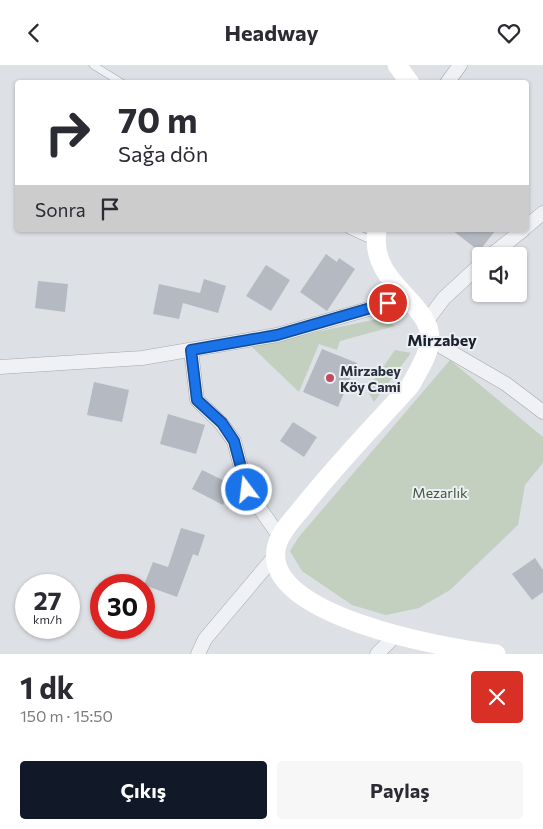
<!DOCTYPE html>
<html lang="tr">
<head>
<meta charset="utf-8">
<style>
  :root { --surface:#fff; --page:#f7f7f7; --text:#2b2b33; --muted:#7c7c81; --accent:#111827 }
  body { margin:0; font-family:Commissioner,sans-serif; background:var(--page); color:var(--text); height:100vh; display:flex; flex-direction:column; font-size:19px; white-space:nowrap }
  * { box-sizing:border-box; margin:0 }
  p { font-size:16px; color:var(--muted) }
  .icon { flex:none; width:28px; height:28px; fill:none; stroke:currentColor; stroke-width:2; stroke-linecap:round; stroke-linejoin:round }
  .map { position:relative; height:589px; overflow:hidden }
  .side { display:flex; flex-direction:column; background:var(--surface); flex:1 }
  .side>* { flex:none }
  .hud { position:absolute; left:15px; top:15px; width:514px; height:152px; border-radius:5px; box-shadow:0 1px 4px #0004; background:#fff; color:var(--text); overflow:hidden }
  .controls { position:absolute; left:472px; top:182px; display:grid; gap:10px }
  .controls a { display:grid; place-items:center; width:55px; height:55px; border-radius:5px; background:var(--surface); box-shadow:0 1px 4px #0004; font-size:25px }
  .speed { position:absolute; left:15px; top:509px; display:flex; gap:10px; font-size:25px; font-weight:700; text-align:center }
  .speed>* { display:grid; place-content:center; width:65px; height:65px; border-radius:50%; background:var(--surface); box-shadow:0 1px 4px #0004; line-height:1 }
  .speed small { font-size:12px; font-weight:400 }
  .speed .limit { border:8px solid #d22; background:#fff; color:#111 }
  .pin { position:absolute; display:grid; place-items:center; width:42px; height:42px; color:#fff; margin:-21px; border:2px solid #fff; border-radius:50%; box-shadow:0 1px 5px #0007 }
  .me { position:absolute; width:55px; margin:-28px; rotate:345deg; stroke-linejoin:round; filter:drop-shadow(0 0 4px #0008) }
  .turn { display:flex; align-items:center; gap:18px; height:105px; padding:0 20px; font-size:22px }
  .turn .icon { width:65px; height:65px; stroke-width:2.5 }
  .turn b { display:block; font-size:35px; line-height:42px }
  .then { display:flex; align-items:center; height:48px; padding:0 20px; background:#0003; gap:10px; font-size:19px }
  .round { display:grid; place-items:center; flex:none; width:52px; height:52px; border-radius:5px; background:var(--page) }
  .overview { display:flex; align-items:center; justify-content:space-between; height:85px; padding:0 20px }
  h1 { font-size:30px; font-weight:700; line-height:38px }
  .cta { display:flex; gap:10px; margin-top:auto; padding:10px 20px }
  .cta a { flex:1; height:58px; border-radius:5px; background:var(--accent); color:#fff; font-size:20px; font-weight:700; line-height:58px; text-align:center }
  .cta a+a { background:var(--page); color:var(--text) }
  header { display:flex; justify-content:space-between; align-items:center; height:65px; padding:0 20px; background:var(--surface); font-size:22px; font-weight:700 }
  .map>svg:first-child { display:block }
  .green { fill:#c3cfbf }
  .building { fill:#b5bac2 }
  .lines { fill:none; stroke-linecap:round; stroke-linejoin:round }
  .lane-casing { stroke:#a3a8af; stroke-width:8 }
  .street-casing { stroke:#a3a8af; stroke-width:15 }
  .lane { stroke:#eff1f4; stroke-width:7 }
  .street { stroke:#eff1f4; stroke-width:14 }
  .secondary { stroke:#fff; stroke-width:19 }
  .route-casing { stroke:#114b97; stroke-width:12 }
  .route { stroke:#1a73e8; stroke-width:9 }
  .poi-dot { fill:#c34a5f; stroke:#ecf0f4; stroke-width:2 }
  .labels { text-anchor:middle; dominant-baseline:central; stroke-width:4; stroke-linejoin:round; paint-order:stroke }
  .poi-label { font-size:14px; font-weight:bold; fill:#282f3b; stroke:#ecf0f4; text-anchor:start }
  .park-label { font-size:14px; fill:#3d5636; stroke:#ecf0f4 }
  .quarter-label { font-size:16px; font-weight:bold; fill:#1a212c; stroke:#ecf0f4 }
</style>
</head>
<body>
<header><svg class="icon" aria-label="back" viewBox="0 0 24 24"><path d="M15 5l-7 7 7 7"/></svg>Headway<svg class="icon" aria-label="heart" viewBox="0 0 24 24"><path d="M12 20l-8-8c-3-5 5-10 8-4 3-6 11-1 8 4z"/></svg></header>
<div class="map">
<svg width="543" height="589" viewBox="0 0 543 589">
  <rect width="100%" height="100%" fill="#dde1e6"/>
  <g class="green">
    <polygon points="382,253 395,261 340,276 337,285 319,279 299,327 251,281"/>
    <polygon points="395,285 411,288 374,337 367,325"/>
    <polygon points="450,295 543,372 543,398 525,420 518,460 450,525 419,543 386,550 352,540 302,506 290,486 298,473"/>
  </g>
  <g class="building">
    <polygon points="452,165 496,165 479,186"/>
    <polygon points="326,189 337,197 339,193 355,204 327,246 300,227"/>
    <polygon points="266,200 290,215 271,246 246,231"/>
    <polygon points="204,214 226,221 218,248 183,238 179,254 153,249 159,219 200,228"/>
    <polygon points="38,216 68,219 65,247 35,243"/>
    <polygon points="322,284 357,298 338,342 303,327"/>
    <polygon points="94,317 129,325 122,357 87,350"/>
    <polygon points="168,349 205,360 196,389 160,379"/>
    <polygon points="293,357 317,372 304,392 280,376"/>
    <polygon points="202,405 233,420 223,440 192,424"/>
    <polygon points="181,463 205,470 198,491 193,489 177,532 144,520 153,497 168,502"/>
    <polygon points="535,493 543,505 543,527 532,535 512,509"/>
  </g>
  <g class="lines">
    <defs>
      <g id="lane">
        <polyline points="93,0 122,18"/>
        <polyline points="349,165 375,177"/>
      </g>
      <g id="street">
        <polyline points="447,18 460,0"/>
        <polyline points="526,162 543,148"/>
        <polyline points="490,191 523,165"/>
        <polyline points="426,257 444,233 481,199"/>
        <polyline points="430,275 506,319 543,347"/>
        <polyline points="191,285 197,335 221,358 234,376 247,425 280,472"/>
        <polyline points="0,302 142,293 277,270 407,233"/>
        <polyline points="198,589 205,574 275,491"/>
        <polyline points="377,589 397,569"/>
      </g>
    </defs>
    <use href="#lane" class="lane-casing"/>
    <use href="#street" class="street-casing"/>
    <use href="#lane" class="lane"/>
    <use href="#street" class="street"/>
    <g class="secondary">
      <polyline points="397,0 410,18"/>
      <path d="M377,165C368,219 431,236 430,275C429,290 417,308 410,321C374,361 336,400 302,443C293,454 281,466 277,480C257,551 449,584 496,589"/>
    </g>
  </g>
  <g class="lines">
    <defs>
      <polyline id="route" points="247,425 234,376 222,358 197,335 191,285 277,270 388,238"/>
    </defs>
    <use href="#route" class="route-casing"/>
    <use href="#route" class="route"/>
  </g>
  <circle class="poi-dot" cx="330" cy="313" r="5"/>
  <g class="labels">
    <g class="poi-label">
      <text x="340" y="305">Mirzabey<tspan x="340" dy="16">Köy Cami</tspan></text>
    </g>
    <g class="park-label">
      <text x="440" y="427">Mezarlık</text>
    </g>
    <g class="quarter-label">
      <text x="442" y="274">Mirzabey</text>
    </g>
  </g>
</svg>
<div class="controls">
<a><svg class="icon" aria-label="sound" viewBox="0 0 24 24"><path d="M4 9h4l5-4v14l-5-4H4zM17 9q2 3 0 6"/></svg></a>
</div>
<div class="speed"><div>27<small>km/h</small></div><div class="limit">30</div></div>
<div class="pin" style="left:388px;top:238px;background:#d93025"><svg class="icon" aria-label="arrive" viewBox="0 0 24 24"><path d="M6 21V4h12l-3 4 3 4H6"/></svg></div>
<svg class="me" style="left:247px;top:425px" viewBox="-20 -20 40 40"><circle r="17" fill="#1a73e8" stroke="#fff" stroke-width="3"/><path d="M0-11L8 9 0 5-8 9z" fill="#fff"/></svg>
<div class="hud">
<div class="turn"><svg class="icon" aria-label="right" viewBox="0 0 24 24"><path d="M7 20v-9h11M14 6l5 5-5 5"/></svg><div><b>70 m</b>Sağa dön</div></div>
<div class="then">Sonra<svg class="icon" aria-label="arrive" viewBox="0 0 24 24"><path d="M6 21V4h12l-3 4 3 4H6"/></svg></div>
</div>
</div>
<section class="side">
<div class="overview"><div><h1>1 dk</h1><p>150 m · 15:50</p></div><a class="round" style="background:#d93025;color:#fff"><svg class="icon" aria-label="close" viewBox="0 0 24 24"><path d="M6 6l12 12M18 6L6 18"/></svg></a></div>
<div class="cta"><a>Çıkış</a><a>Paylaş</a></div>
</section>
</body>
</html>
